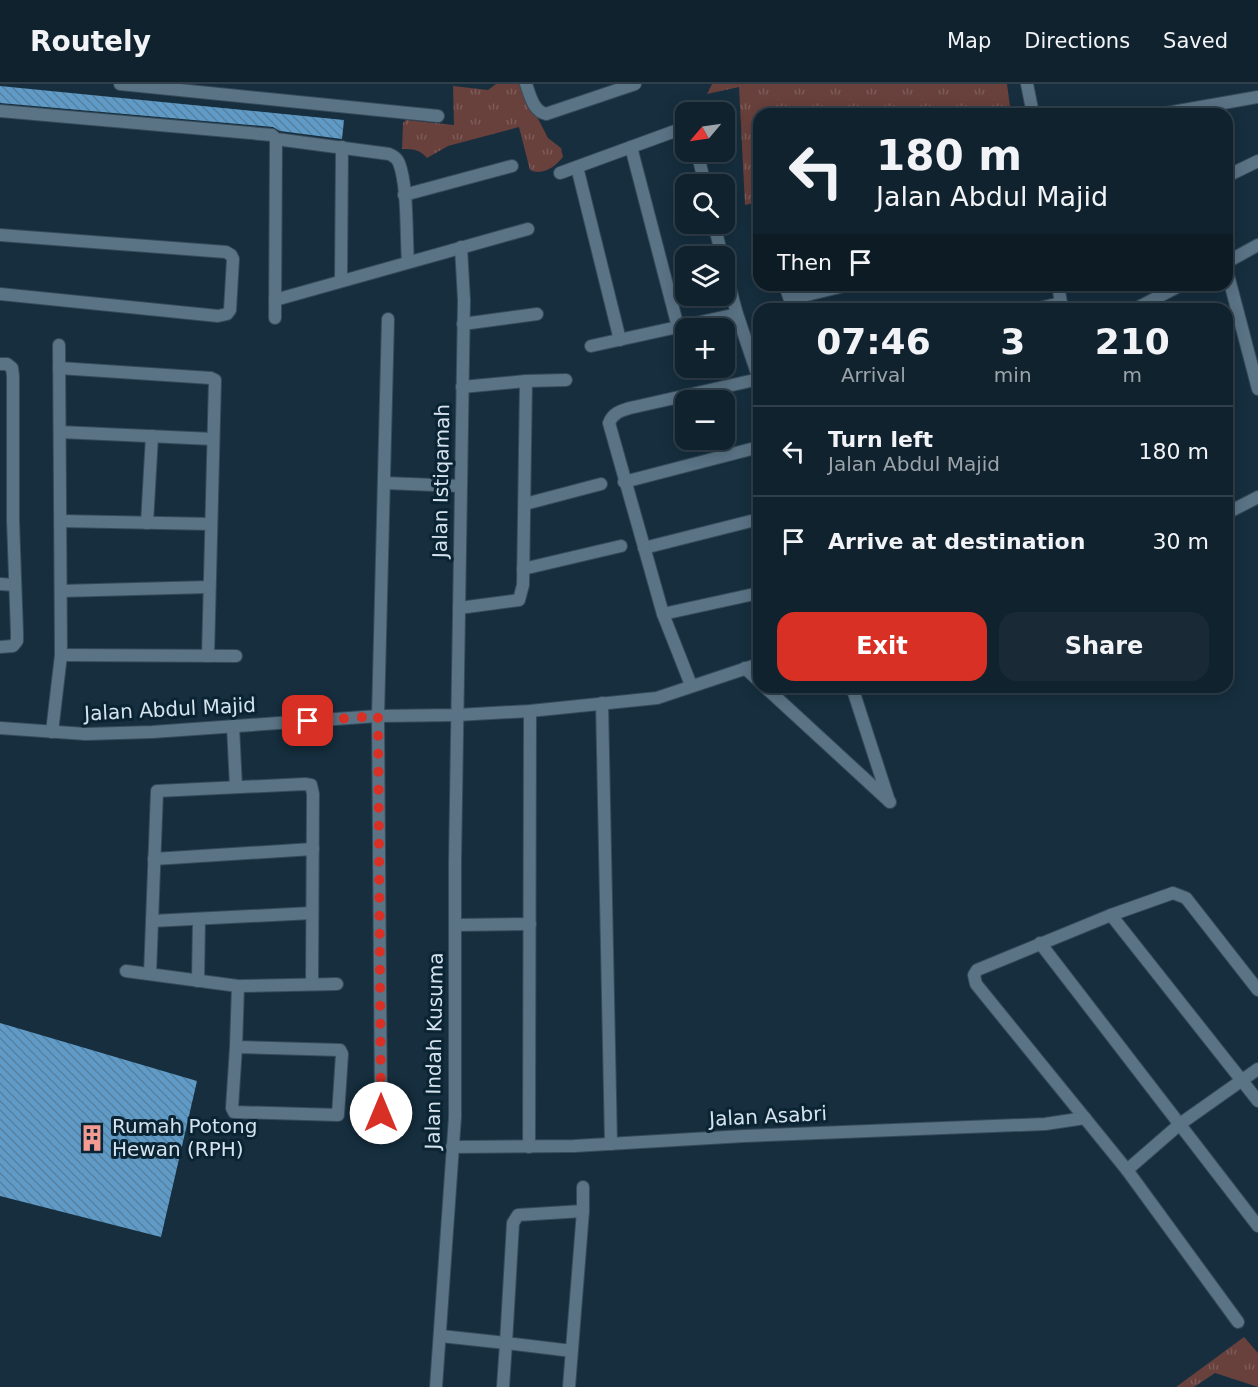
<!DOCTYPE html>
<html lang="en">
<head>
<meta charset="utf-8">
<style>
  :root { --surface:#10222e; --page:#192a36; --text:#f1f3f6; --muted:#9ca4aa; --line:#303f4a; --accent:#d93025 }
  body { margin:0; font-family:"DejaVu Sans",sans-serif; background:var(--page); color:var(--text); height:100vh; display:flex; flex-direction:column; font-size:22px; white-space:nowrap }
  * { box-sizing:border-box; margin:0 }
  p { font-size:20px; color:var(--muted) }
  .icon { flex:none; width:33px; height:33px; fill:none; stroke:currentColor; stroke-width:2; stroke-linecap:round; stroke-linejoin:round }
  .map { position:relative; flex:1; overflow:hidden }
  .side { position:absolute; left:753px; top:219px; width:480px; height:390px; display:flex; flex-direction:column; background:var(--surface); border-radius:18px; box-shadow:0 3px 15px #0003,0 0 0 2px var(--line) }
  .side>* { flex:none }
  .banner { position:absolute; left:753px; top:24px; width:480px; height:183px; border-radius:18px; box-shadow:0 3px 15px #0003,0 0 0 2px var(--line); background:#10222e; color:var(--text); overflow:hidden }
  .needle { width:39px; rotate:241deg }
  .buttons { position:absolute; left:675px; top:18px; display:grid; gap:12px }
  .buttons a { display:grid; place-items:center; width:60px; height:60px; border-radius:12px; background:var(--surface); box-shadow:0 3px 15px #0003,0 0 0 2px var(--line); font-size:30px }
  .pin { position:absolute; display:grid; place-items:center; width:51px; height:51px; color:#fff; margin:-26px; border-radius:12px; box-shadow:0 3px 9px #0006 }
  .me { position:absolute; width:66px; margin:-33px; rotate:0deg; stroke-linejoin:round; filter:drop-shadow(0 0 4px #0008) }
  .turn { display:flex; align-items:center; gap:21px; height:126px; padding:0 24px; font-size:27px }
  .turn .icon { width:78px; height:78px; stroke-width:2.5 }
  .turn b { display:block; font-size:42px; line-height:51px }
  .then { display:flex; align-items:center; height:57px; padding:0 24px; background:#0003; gap:12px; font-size:22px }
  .eta { display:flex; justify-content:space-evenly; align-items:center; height:102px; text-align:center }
  .eta b { font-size:36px; font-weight:600; line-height:42px }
  .action { display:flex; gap:12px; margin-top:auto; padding:12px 24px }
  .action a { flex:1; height:69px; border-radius:18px; background:var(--accent); color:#fff; font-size:24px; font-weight:600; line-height:69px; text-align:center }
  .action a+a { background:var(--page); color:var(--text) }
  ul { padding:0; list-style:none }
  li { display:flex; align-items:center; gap:18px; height:90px; padding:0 24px; border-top:2px solid var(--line) }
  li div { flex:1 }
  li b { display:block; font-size:22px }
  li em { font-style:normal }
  header { display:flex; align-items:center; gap:36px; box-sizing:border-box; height:84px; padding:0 30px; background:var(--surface); border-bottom:2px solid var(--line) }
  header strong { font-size:28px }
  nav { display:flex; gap:33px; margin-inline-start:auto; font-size:21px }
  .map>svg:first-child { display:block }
  .grass { fill:url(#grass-tufts) }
  .building { fill:url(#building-back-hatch) }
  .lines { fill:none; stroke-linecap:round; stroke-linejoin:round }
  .street-casing { stroke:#354b5a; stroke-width:14 }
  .street { stroke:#5a7385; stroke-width:12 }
  .route { stroke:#d93025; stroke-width:10; stroke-dasharray:0 18 }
  .labels { text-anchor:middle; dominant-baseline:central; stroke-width:6; stroke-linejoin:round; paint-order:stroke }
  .street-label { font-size:20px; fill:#d5e3ee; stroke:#0b2434 }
  .poi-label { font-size:20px; fill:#d5e3ee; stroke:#0b2434; text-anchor:start }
</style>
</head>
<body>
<header>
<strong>Routely</strong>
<nav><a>Map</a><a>Directions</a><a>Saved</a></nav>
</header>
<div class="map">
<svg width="1258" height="1303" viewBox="0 0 1258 1303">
  <defs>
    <pattern id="grass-tufts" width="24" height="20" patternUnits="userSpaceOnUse" patternTransform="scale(1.5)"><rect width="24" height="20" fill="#68403c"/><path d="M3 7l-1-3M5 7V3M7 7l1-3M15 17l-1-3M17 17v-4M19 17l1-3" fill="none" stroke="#7d5b58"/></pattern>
    <pattern id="building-back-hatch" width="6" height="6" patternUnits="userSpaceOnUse" patternTransform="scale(1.5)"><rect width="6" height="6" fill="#5f9bc6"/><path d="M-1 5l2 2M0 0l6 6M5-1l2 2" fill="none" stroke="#5681a0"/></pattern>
  </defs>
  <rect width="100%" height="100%" fill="#162e3e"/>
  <g class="grass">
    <path d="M496,0H520L548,54L561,64L563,73C555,83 542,92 530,86L519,43L448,62L427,74C419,65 413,65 402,65L403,39L406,36L454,41L453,2L488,6Z"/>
    <polygon points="712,0 1007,0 1011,30 759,30 759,118 745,121 739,3 707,10"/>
    <polygon points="1244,1253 1258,1269 1258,1303 1215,1289 1194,1303 1176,1303"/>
  </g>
  <g class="building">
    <polygon points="0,2 344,36 342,55 280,47 273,43 0,19"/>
    <polygon points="0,939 197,997 161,1153 0,1112"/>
  </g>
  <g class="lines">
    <defs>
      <g id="street">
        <polyline points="120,0 438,32"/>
        <path d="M526,0C530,11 533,27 546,30L635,0"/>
        <polyline points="1027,0 1033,30"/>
        <path d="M0,27L272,51L276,55L389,70C394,72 397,74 399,79C408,102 406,152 408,178"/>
        <polyline points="1161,30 1258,13"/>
        <polyline points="631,63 678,243"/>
        <polyline points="697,68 705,100"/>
        <polyline points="577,83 620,256"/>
        <polyline points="560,89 686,43"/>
        <polyline points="1227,92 1258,77"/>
        <polyline points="404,111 512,82"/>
        <polyline points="714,140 722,172"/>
        <polyline points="0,151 226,168 231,171 233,175 230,226 227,230 218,232 0,210"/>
        <polyline points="1227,178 1258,161"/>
        <polyline points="724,182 737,230 759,295"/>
        <polyline points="1227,187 1258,305"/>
        <polyline points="341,196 342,63"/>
        <polyline points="785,201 793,225"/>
        <polyline points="1058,201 1062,225"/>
        <polyline points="790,215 848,201"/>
        <polyline points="275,216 528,145"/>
        <polyline points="1035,225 1061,219"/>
        <polyline points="1135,225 1181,201"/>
        <polyline points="275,234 276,55"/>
        <polyline points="463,240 537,230"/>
        <polyline points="591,262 737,230"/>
        <polyline points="0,280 7,280 12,284 13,292 13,436 17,549 17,557 13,562 0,563"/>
        <polyline points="59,284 211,294 215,296 208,572"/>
        <polyline points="526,297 566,296"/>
        <polyline points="60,348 213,355"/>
        <polyline points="624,398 759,363"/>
        <polyline points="385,399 460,402"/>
        <polyline points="525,420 601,400"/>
        <polyline points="1227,429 1258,413"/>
        <polyline points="61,437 211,440"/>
        <polyline points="147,439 152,352"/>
        <polyline points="644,464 759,435"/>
        <polyline points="523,485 621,462"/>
        <polyline points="0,500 15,501"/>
        <polyline points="61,507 209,503"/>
        <polyline points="459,524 519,516 523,501 526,297 462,303"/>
        <polyline points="663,530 759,509"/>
        <polyline points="61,571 236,572"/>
        <polyline points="745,584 759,597"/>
        <path d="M691,601L663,530L609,339C613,329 620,327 630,324L759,295"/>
        <polyline points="765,603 890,718"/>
        <polyline points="852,603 889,717"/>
        <polyline points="602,619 611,1060"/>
        <polyline points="233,642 236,703"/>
        <polyline points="0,644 86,650 152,648 378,632 457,631 530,627 657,614 759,580"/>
        <polyline points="52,648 61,571 59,261"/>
        <polyline points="154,775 313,765"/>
        <polyline points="1111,831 1258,1017"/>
        <polyline points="152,837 312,829"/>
        <polyline points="455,841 530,840"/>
        <polyline points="1040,859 1258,1142"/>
        <polyline points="126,887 238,902 337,900"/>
        <polyline points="150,890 157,707 305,700 311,701 313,710 312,900"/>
        <polyline points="198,897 199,835"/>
        <polyline points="1258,906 1186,814 1173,809 1111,831 977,886 974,891 976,900 1127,1086 1180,1040 1258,985"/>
        <polyline points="236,963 340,966 342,970 338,1031 234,1028 232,1024 236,963 238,902"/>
        <polyline points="381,1029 378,632 388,235"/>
        <polyline points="452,1063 574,1062 744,1052 1045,1040 1085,1034"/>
        <polyline points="529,1063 530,627"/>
        <polyline points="1127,1086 1238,1238"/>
        <polyline points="583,1103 583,1127"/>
        <polyline points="441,1252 506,1259 503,1303"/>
        <polyline points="436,1303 455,1033 455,778 464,216 461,163"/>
        <polyline points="569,1303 583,1127 518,1131 513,1139 506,1259 572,1267"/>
      </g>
    </defs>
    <use href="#street" class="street-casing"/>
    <use href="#street" class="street"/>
  </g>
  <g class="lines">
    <polyline class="route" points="308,637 378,632 381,1029"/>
  </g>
  <defs>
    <symbol id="building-bare" viewBox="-9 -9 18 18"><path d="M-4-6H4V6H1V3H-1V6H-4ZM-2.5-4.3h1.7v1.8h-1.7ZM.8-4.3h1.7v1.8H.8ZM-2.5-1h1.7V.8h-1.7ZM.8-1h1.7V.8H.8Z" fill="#f59c92" stroke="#0b2434" stroke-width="2.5" paint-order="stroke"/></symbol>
  </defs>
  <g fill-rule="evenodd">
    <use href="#building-bare" x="73" y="1035" width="38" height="38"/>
  </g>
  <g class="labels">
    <g class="street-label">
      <text transform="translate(441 397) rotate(-89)">Jalan Istiqamah</text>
      <text transform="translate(170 625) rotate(-3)">Jalan Abdul Majid</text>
      <text transform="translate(434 967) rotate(-89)">Jalan Indah Kusuma</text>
      <text transform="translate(768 1032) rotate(-3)">Jalan Asabri</text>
    </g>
    <g class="poi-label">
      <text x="112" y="1042">Rumah Potong<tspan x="112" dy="23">Hewan (RPH)</tspan></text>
    </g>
  </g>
</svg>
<div class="buttons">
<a><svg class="needle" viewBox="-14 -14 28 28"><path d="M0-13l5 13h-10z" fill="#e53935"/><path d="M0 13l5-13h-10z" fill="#9ca4aa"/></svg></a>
<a><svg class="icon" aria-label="search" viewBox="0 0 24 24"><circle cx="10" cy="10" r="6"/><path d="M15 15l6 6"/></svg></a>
<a><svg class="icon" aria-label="layers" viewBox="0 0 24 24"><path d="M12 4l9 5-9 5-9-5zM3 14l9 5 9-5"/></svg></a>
<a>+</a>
<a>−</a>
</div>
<div class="pin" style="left:308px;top:637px;background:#d93025"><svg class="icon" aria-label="arrive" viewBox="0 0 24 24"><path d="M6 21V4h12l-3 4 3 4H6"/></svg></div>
<svg class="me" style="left:381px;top:1029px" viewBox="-20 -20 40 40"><circle r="19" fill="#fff"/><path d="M0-13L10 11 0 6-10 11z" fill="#d93025"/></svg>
<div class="banner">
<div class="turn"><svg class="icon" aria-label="left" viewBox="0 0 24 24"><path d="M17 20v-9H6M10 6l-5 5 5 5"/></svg><div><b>180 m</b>Jalan Abdul Majid</div></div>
<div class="then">Then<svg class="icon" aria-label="arrive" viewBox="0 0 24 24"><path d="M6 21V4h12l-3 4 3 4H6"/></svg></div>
</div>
<section class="side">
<div class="eta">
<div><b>07:46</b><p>Arrival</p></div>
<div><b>3</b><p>min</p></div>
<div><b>210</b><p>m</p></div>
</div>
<ul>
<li><svg class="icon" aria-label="left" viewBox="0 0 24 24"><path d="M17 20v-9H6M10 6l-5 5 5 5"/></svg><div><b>Turn left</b><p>Jalan Abdul Majid</p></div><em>180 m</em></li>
<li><svg class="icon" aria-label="arrive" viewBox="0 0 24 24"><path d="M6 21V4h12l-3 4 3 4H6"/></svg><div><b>Arrive at destination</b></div><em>30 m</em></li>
</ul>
<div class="action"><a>Exit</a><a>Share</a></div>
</section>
</div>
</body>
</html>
